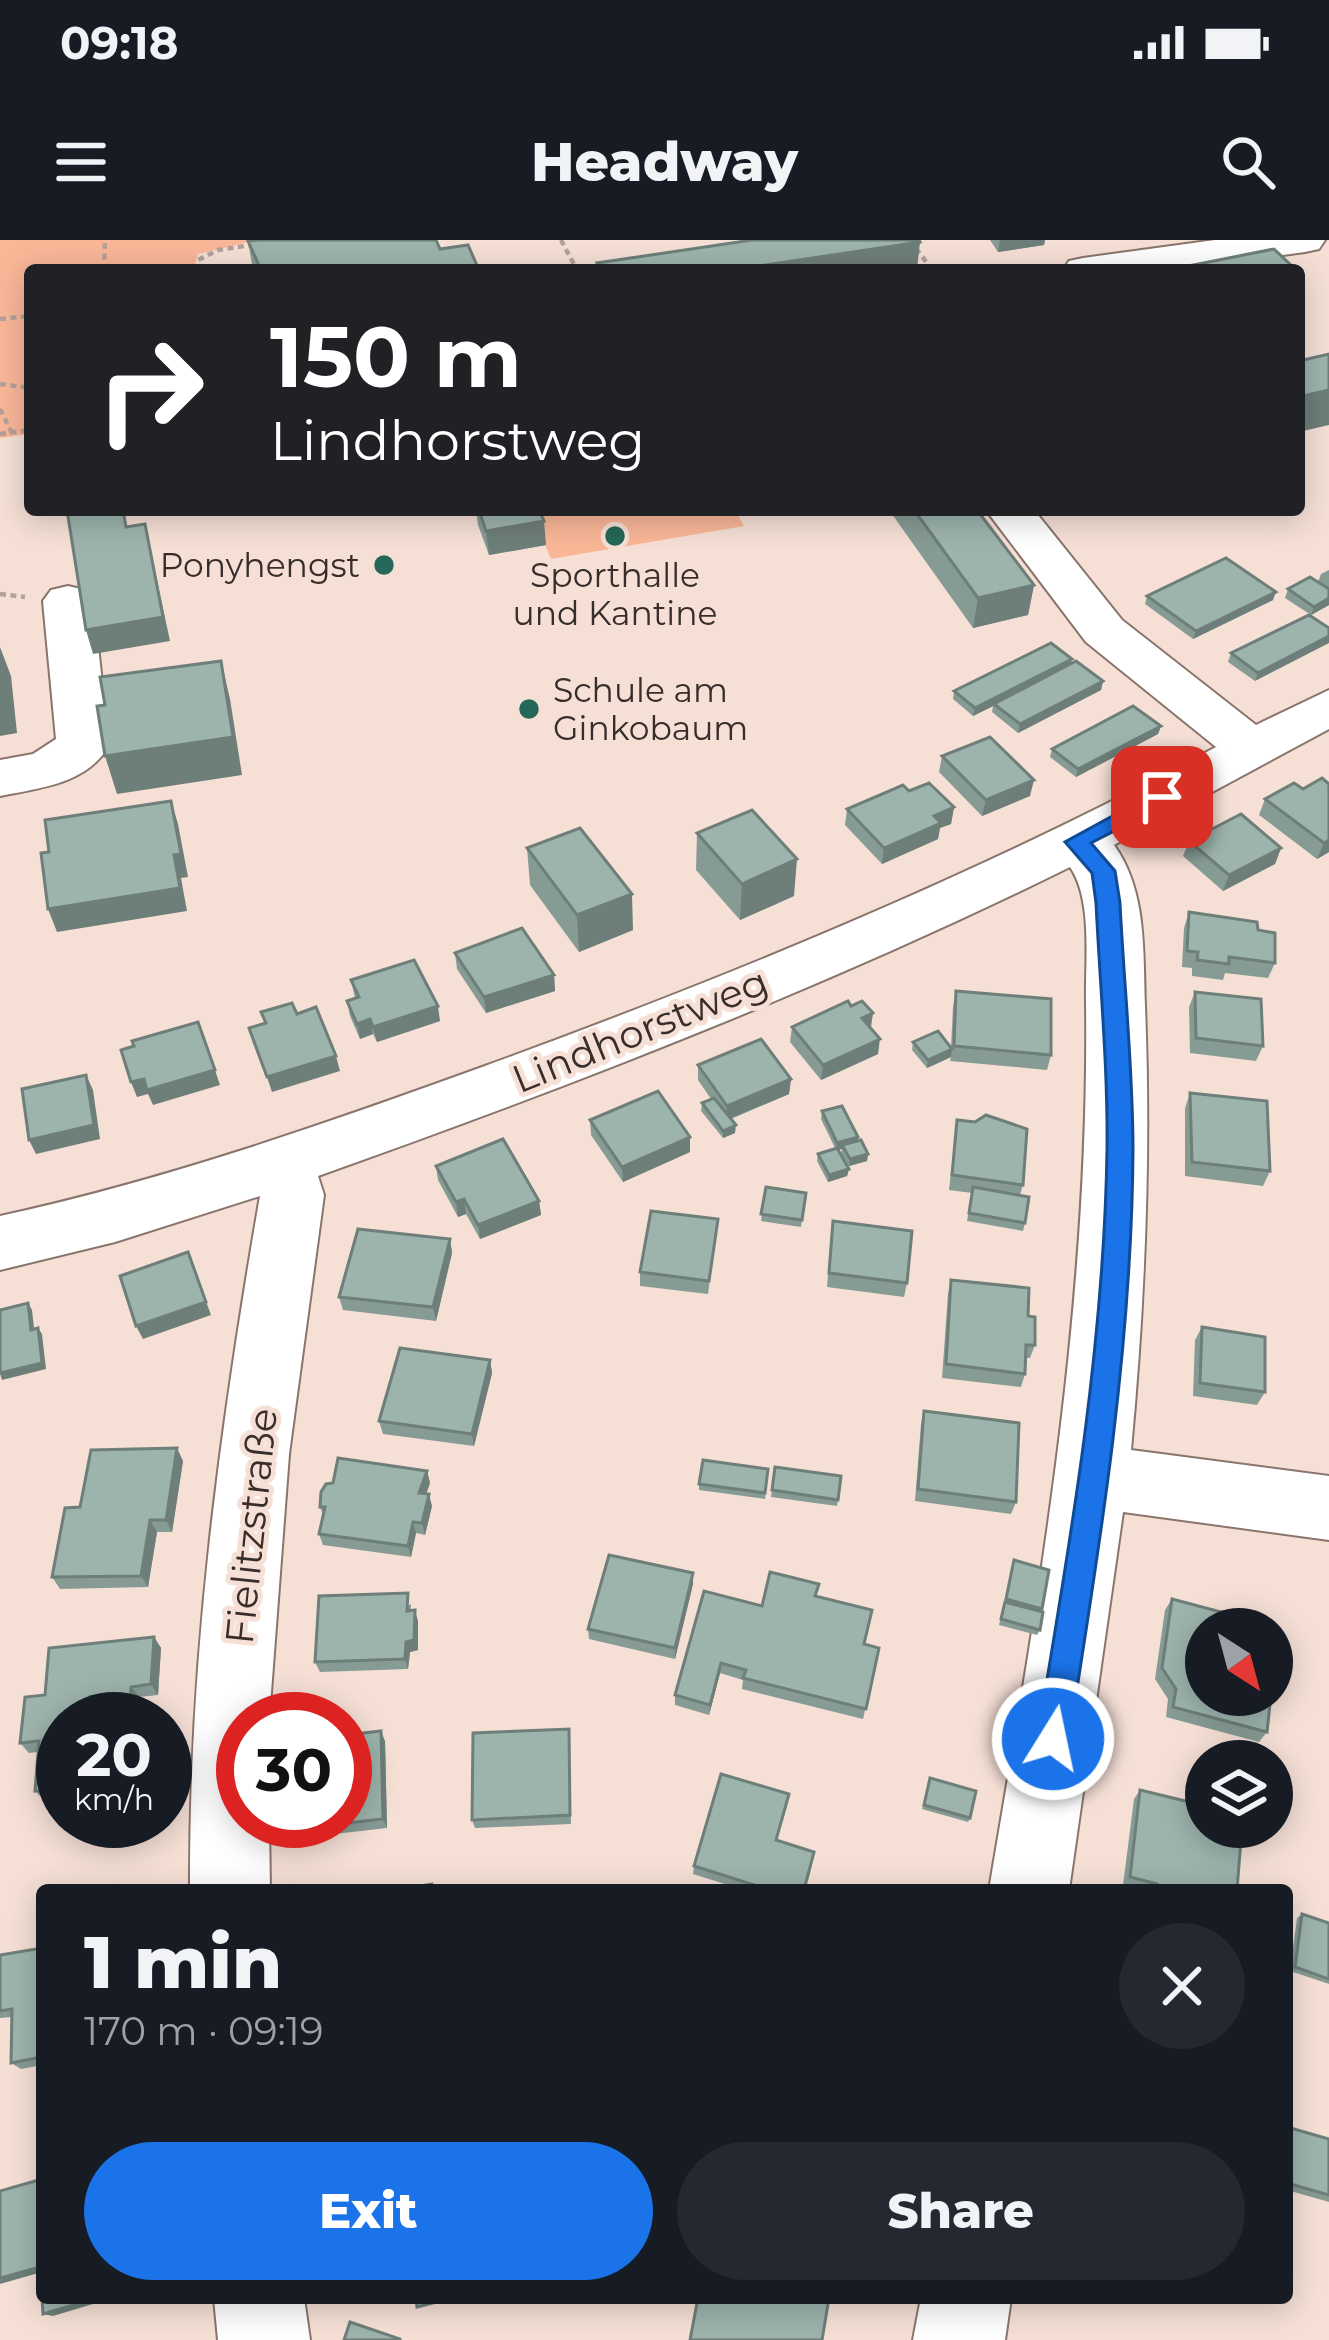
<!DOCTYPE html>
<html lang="en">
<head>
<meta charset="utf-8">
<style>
  :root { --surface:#171b24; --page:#242831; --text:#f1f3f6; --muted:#9ea1a6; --accent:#1a73e8 }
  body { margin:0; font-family:Montserrat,sans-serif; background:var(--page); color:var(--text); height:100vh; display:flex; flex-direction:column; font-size:45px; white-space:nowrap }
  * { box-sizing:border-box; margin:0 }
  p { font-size:39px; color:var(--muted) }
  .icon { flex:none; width:66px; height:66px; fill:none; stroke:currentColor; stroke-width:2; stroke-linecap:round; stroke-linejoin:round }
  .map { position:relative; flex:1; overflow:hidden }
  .panel { position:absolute; left:36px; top:1644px; width:1257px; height:420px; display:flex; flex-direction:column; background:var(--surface); border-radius:12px; box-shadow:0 6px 30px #0003 }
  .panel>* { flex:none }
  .hud { position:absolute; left:24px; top:24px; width:1281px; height:252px; border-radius:12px; box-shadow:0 6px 30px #0003; background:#202124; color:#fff; overflow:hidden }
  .needle { width:78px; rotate:144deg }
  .controls { position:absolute; left:1185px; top:1368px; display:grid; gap:24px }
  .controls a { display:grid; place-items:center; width:108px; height:108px; border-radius:50%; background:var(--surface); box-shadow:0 6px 30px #0003; font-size:60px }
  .speed { position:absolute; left:36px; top:1452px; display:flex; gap:24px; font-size:60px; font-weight:700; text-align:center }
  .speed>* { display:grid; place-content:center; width:156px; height:156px; border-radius:50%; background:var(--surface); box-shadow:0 6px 30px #0003; line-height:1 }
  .speed small { font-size:30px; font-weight:400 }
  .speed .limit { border:18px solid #d22; background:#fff; color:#111 }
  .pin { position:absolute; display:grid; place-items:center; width:102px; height:102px; color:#fff; margin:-51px; border-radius:24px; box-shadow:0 6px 18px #0006 }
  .me { position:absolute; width:132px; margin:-66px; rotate:10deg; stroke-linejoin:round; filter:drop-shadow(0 0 9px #0008) }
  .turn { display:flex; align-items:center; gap:42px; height:252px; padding:0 48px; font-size:54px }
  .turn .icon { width:156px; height:156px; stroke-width:2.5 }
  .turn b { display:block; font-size:84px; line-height:102px }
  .round { display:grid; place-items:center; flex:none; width:126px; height:126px; border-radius:63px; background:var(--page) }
  .summary { display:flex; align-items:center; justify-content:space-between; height:204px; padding:0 48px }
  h1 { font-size:72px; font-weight:800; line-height:90px }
  .button { display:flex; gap:24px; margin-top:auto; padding:24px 48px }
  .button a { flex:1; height:138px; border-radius:72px; background:var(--accent); color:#fff; font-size:48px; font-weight:800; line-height:138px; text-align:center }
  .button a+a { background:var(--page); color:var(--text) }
  .status { display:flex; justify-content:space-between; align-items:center; height:84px; padding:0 60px; background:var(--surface); direction:ltr }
  .status svg { height:33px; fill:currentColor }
  header { display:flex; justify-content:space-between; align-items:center; height:156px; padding:0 48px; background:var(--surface); font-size:54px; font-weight:800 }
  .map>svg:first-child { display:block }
  .green { fill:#fab798 }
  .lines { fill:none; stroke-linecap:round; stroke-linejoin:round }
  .minor-casing { stroke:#89756c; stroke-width:4 }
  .path { stroke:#b3a19a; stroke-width:4.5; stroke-dasharray:6 4.5; stroke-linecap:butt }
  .minor { fill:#fff; fill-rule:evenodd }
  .wall { fill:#879b95 }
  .shaded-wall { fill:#6e7e79 }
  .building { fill:#9db4ad; stroke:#6e7e79; stroke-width:3 }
  .route { fill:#1a73e8; stroke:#114b97; stroke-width:3 }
  .poi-dot { fill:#256758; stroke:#f6e0d6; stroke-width:4.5 }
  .labels { text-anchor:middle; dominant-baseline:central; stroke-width:10; stroke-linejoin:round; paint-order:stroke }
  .far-poi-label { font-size:33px; fill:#372e2b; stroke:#f6e0d6; text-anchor:end }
  .street-label { font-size:39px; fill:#372e2b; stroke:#f6e0d6 }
</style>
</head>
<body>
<div class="status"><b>09:18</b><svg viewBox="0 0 49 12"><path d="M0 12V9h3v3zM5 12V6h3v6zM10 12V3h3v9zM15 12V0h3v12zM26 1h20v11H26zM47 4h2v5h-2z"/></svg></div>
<header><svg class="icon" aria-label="menu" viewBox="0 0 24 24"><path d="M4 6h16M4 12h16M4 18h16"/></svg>Headway<svg class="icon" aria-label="search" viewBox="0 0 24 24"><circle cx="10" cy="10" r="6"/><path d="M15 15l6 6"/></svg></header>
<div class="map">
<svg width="1329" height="2100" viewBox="0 0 1329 2100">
  <rect width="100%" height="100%" fill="#f6e0d6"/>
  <g class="green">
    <polygon points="0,0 257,0 198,14 193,30 30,30 30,194 0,198"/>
    <polygon points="531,270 735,270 744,286 551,319"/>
  </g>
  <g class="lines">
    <defs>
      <g id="minor">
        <polygon points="1215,0 1325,0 1319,9 1305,12 1173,30 1063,30 1069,21 1083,18"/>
        <path d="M986,270H1034L1122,380L1256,485L1329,450V489L1114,605C1147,651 1143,711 1145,766C1151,915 1145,1061 1131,1210L1329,1236V1300L1123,1272L1069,1650H989C1040,1350 1090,1067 1086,761C1085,722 1093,660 1070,627C827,747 574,845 318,936L324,955L289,1214L269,1479H243V1581H269L270,1650H190C189,1416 220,1187 260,956L115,1002L0,1030V976C166,940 325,884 485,826C734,735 982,633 1216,507L1086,402Z"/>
        <path d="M68,346L85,350L93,361L109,506C86,544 40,548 0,556V520L33,514L56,499L43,361L51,350Z"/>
        <polygon points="214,2058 304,2058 310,2100 218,2100"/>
        <polygon points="921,2058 1011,2058 1005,2100 913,2100"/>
      </g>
    </defs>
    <use href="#minor" class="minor-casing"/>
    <g class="path">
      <polyline points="561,0 577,30"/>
      <polyline points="910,0 932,30"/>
      <polyline points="104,30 105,0"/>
      <polyline points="197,30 198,20 218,10 258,4"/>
      <polyline points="0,79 30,76"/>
      <polyline points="0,144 30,148"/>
      <polyline points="0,169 12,193"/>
      <polyline points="0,194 30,190"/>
      <polyline points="0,354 25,357"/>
    </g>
    <use href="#minor" class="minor"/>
  </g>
  <g class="wall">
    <polygon points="990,0 1045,0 1044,5 998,12"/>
    <polygon points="248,1 440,9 479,30 253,30"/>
    <polygon points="476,270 539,270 546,305 489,315 478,285"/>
    <polygon points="889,270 977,270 1034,345 1028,375 973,388"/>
    <polygon points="1329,330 1329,365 1311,375 1285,358 1288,349 1318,342 1321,334"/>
    <polygon points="1147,356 1273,360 1193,399 1145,364"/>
    <polygon points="1309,375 1255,441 1228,422 1231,413"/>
    <polygon points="1072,423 1103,441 1101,450 1018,493 992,472 993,466 973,476 953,459 954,451"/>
    <polygon points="1161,486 1158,494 1076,537 1050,517 1052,509"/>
    <polygon points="942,516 1030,556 982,576 939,532"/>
    <polygon points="1294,543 1329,612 1317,619 1259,575 1265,559"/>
    <polygon points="909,551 954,567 951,584 940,588 938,599 882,624 845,585 847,569"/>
    <polygon points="697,593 794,656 740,680 696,630"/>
    <polygon points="1189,601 1281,608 1275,624 1223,651 1183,616"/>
    <polygon points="527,608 633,690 579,712 530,645"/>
    <polygon points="1189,672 1258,690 1275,723 1268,738 1225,733 1223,740 1192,736 1192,728 1182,727 1184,688"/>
    <polygon points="455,713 554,735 555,751 486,773 457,729"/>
    <polygon points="351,740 440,781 377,802 373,794 360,799 350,776 347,761 355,758"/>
    <polygon points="956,751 1051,815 1047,830 950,821 951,817 927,828 912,810 913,802 951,808 953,766"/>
    <polygon points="1195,752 1263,806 1256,821 1190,813 1189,767"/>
    <polygon points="851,766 873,773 871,788 878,814 821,840 790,802 792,787"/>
    <polygon points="698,825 791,839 789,854 731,879 735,893 723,898 701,871 702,863 711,859 698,840"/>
    <polygon points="1190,853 1270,931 1263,946 1185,936 1185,868"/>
    <polygon points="822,871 858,897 857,901 868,914 867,921 849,926 841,913 842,909 838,910 849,929 847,936 828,942 817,921 818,914 835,908 821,879"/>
    <polygon points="590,880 690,897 690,912 623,942 591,895"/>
    <polygon points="957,880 1023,945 1020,955 1025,983 1023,991 967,981 972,953 949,950"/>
    <polygon points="436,926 539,961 541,975 480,999 466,974 458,977 438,940"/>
    <polygon points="766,947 806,953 801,987 761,981"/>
    <polygon points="718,979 708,1054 640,1046 640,1032"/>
    <polygon points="831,995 907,1043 904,1057 827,1047"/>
    <polygon points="450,999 452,1013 436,1081 343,1070 339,1057"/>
    <polygon points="951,1040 1028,1076 1035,1105 1030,1118 1026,1118 1025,1134 1021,1147 942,1138 948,1054"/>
    <polygon points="1202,1087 1265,1152 1257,1165 1193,1156 1195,1100"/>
    <polygon points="490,1120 492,1133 474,1206 383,1194 379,1181"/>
    <polygon points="924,1171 1016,1262 1011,1274 915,1261 921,1184"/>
    <polygon points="183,1221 172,1292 157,1292 148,1347 60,1349 52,1337 80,1267"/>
    <polygon points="768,1229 765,1259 699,1250 699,1244"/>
    <polygon points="427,1231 430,1243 426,1254 432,1266 425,1295 416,1293 411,1317 323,1305 319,1294 323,1275 320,1267"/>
    <polygon points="841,1236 837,1266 771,1257 772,1250"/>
    <polygon points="1014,1320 1042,1369 1040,1390 1037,1395 999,1385"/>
    <polygon points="693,1333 693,1344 675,1419 589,1399 588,1389"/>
    <polygon points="816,1357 864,1404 879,1408 863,1479 742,1449 743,1440 720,1433 709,1475 675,1465 675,1455 762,1366"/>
    <polygon points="1172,1359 1206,1389 1267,1492 1259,1502 1166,1477 1168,1459 1155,1439 1165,1370"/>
    <polygon points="411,1364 411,1370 418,1381 418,1410 410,1412 408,1429 320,1432 315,1422"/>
    <polygon points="154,1397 161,1408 158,1455 139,1457 63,1479 63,1558 44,1560 35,1551 38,1512 29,1513 20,1503 45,1455"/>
    <polygon points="569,1489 571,1584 475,1588 472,1580"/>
    <polygon points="385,1501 387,1588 308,1597 303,1588"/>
    <polygon points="928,1543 970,1578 968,1582 922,1569"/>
    <polygon points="1140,1550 1237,1650 1142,1650 1123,1645 1134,1559"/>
    <polygon points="776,1600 804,1650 744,1650 693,1634 694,1626"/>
    <polygon points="1302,1674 1329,1683 1329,1744 1290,1731 1297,1678"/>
    <polygon points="42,1708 42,1825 21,1829 11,1823 12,1777 0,1778 0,1715"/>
    <polygon points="1287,1887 1329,1899 1329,1962 1287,1950"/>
  </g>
  <g class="shaded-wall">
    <polygon points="1000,0 1045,0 1044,5 998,12"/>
    <polygon points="920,2 917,30 732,30"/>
    <polygon points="1329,150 1329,185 1299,192 1299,157"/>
    <polygon points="544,281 546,305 489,315 486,291"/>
    <polygon points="145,284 170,401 93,414 86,390"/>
    <polygon points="1034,345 1028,375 973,388 978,358"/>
    <polygon points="1276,352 1273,360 1193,399 1196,391"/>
    <polygon points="1329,358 1329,365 1311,375 1314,367"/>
    <polygon points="1329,396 1329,403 1255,441 1258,433"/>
    <polygon points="0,407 11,436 17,493 0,496"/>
    <polygon points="1072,419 1070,428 973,476 975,468"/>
    <polygon points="221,421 230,459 242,535 117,554 105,516"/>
    <polygon points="1103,441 1101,450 1018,493 1020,484"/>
    <polygon points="1161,486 1158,494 1076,537 1078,529"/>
    <polygon points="1034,540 1030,556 982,576 986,560"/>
    <polygon points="171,561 178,584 188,637 181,638 187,671 57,692 48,669 174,615"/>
    <polygon points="954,567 951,584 940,588 938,599 882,624 884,608 934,576"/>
    <polygon points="1329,600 1329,612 1317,619 1324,603"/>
    <polygon points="1281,608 1275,624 1223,651 1229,635"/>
    <polygon points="797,619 794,656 740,680 742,644"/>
    <polygon points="632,654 633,690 579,712 577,675"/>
    <polygon points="554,735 555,751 486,773 484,757"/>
    <polygon points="438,766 440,781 377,802 373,787"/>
    <polygon points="873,773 870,789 862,778"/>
    <polygon points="370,779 373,794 360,799 357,784"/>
    <polygon points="880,799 878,814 821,840 823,825"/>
    <polygon points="952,809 951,817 927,828 928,820"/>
    <polygon points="336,816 340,831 272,852 267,837"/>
    <polygon points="215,830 220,845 153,865 148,854 137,857 131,842 144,839"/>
    <polygon points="86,835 93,850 100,899 36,914 29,900"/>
    <polygon points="791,839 789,854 726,880 727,866"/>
    <polygon points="736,885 735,893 723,898 723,891"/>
    <polygon points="690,897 690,912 623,942 622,927"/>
    <polygon points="858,897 857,905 842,905 842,909 836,910 837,903"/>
    <polygon points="868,914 867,921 849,926 850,919"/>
    <polygon points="849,929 847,936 828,942 829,935"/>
    <polygon points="464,959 466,974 458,977 456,962"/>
    <polygon points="539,961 541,975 480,999 478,985"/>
    <polygon points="450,999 452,1013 436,1081 433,1067"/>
    <polygon points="188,1012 211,1075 143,1099 136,1086"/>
    <polygon points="28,1063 32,1070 35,1097 31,1090"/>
    <polygon points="38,1088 42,1094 46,1129 2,1140 0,1133"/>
    <polygon points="490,1120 492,1133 474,1206 472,1194"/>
    <polygon points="177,1208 183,1221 172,1292 166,1280"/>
    <polygon points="427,1231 430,1243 422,1266 419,1253"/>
    <polygon points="429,1254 432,1266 425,1295 422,1283"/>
    <polygon points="150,1280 157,1292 148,1347 141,1336"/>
    <polygon points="413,1282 416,1293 411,1317 408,1306"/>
    <polygon points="693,1333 693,1344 675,1419 675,1408"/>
    <polygon points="415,1370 418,1381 418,1410 410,1412 408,1429 405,1419 406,1402"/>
    <polygon points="154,1397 161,1408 158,1455 151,1444"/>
    <polygon points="721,1423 720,1433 709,1475 710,1465"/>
    <polygon points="131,1447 139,1457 137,1479 129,1479"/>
    <polygon points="381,1491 385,1501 387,1588 383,1579"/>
    <polygon points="40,2027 42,2032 0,2044 0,2038"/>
    <polygon points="97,2058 113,2058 53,2076 43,2074"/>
  </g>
  <g class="building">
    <polygon points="258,0 436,0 440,9 468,5 479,30 261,30 248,1"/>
    <polygon points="752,0 919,0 920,2 732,30 601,30 597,23"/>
    <polygon points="1274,9 1296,30 1168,30"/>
    <polygon points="1329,114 1329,150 1299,157 1299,121"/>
    <polygon points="67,270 123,270 126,287 145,284 163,377 86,390"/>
    <polygon points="479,270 539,270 544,281 486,291"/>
    <polygon points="914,270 977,270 1034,345 978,358"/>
    <polygon points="1226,318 1276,352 1196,391 1147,356"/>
    <polygon points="1310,337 1329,349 1329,358 1314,367 1288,349"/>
    <polygon points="1309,375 1329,388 1329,396 1258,433 1231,413"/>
    <polygon points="1051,403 1072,419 975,468 954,451"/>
    <polygon points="221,421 233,497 105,516 97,466 105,465 100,437"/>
    <polygon points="1076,421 1103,441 1020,484 994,464"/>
    <polygon points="1133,466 1161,486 1078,529 1052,509"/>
    <polygon points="990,497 1034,540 986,560 942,516"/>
    <polygon points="1322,538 1329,544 1329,600 1324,603 1265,559 1294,543 1303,549"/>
    <polygon points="929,543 954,567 934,576 941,583 884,608 847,569 903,545 909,551"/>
    <polygon points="171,561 181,614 174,615 180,648 48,669 41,613 49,612 45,580"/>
    <polygon points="752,570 797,619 742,644 697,593"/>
    <polygon points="1241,574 1281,608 1229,635 1189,601"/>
    <polygon points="580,588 632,654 577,675 527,608"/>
    <polygon points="1189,672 1257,682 1258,690 1275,693 1275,723 1229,717 1229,724 1197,720 1198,712 1187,711"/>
    <polygon points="522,688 554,735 484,757 455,713"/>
    <polygon points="414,720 438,766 373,787 370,779 357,784 347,761 359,757 351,740"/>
    <polygon points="956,751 1051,759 1051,815 954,806"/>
    <polygon points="1195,752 1261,759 1263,806 1196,798"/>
    <polygon points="848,761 851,766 862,761 873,773 862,778 880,799 823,825 792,787"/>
    <polygon points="292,763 297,774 316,767 336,816 267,837 249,788 266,783 261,772"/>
    <polygon points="198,782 215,830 147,850 144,839 131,842 121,810 134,806 132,801"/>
    <polygon points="938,791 952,809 928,820 913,802"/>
    <polygon points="761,799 791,839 727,866 698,825"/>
    <polygon points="86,835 94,885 29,900 22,849"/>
    <polygon points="658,851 690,897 622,927 590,880"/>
    <polygon points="1190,853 1267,861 1270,931 1192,922"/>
    <polygon points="714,858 736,885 723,891 702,863"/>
    <polygon points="842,866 858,897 837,903 822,871"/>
    <polygon points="986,875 1027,889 1023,945 952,935 957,880 975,882"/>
    <polygon points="503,899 539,961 478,985 464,959 456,962 436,926"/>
    <polygon points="861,900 868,914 850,919 842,905"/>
    <polygon points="837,908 849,929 829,935 818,914"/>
    <polygon points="766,947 806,953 802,980 761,974"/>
    <polygon points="973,947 1029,957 1025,983 969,973"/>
    <polygon points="651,971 718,979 709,1041 640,1032"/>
    <polygon points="833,981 912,991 907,1043 829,1033"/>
    <polygon points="358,989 450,999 433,1067 339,1057"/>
    <polygon points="188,1012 206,1062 136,1086 120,1036"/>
    <polygon points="951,1040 1029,1048 1028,1076 1035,1077 1035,1105 1026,1105 1025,1134 946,1124"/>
    <polygon points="28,1063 31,1090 38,1088 42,1123 0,1133 0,1070"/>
    <polygon points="1202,1087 1265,1097 1265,1152 1200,1143"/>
    <polygon points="400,1108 490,1120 472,1194 379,1181"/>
    <polygon points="924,1171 1019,1183 1016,1262 918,1249"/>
    <polygon points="177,1208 166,1280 150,1280 141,1336 52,1337 65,1268 80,1267 91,1210"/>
    <polygon points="338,1218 427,1231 419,1253 429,1254 422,1283 413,1282 408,1306 319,1294 325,1267 320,1267 321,1252 326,1244 333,1243"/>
    <polygon points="703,1220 768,1229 765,1253 699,1244"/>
    <polygon points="775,1227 841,1236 838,1260 772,1250"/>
    <polygon points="609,1315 693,1333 675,1408 588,1389"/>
    <polygon points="1014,1320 1049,1330 1042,1369 1006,1359"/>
    <polygon points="770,1332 819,1344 815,1356 872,1370 864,1404 879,1408 866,1469 743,1438 746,1430 721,1423 710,1465 675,1455 704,1351 762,1366"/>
    <polygon points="408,1353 407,1371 415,1370 414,1400 406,1402 405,1419 315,1422 319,1356"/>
    <polygon points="1172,1359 1270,1385 1269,1389 1206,1389 1206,1455 1271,1455 1267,1492 1173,1467 1176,1449 1162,1428"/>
    <polygon points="1005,1362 1043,1372 1040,1390 1001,1379"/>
    <polygon points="154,1397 151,1444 131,1447 129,1479 63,1479 63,1548 35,1551 39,1501 20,1503 25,1457 45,1455 49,1408"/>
    <polygon points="569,1489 570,1575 472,1580 473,1493"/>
    <polygon points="381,1491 383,1579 303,1588 303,1581 345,1581 345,1495"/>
    <polygon points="721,1534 789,1554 776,1600 814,1612 804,1650 770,1650 694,1626"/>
    <polygon points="930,1538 976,1551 970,1578 924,1565"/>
    <polygon points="1140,1550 1206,1566 1206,1587 1242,1587 1237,1650 1157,1650 1157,1644 1130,1637"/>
    <polygon points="432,1644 433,1650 399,1650"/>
    <polygon points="1302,1674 1329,1683 1329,1739 1295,1727"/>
    <polygon points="42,1708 42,1817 11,1823 12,1769 0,1771 0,1715"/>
    <polygon points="1287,1887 1329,1899 1329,1955 1287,1943"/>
    <polygon points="42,1939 42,2058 97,2058 43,2074 40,2027 0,2038 0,1951"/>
    <polygon points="416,2058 452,2058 417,2067"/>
    <polygon points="698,2058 829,2058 822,2100 690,2100"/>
    <polygon points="350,2082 400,2099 400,2100 344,2100"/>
  </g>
  <path class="route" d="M1162,549L1173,557L1170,562L1091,603L1115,631L1120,663C1124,745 1133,828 1133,909C1132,1107 1100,1304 1069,1499L1064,1510L1053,1515L1041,1510L1037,1499C1070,1304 1104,1108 1107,910C1108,828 1100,745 1096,663L1092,633L1065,602Z"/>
  <g class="poi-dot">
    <circle cx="615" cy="296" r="12"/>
    <circle cx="384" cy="325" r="12"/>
    <circle cx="529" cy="469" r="12"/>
  </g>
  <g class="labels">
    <g class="far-poi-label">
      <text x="360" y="325">Ponyhengst</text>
      <text x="615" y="335" text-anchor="middle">Sporthalle<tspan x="615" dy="38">und Kantine</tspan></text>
      <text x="553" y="450" text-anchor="start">Schule am<tspan x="553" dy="38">Ginkobaum</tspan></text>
    </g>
    <g class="street-label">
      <text transform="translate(640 790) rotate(-22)">Lindhorstweg</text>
      <text transform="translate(251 1286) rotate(-84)">Fielitzstraße</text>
    </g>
  </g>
</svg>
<div class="controls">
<a><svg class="needle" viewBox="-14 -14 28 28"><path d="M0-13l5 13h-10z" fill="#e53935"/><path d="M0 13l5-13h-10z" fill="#9ea1a6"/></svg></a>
<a><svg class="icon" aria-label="layers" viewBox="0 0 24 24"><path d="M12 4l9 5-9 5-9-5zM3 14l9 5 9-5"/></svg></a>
</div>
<div class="speed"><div>20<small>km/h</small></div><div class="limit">30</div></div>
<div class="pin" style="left:1162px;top:557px;background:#d93025"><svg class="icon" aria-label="arrive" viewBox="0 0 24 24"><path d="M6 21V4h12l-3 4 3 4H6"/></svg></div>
<svg class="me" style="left:1053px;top:1499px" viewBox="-20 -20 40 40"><circle r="17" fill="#1a73e8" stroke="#fff" stroke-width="3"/><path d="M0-11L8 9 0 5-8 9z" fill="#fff"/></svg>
<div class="hud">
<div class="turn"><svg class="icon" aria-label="right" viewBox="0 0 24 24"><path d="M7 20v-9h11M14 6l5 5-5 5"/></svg><div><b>150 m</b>Lindhorstweg</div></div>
</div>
<section class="panel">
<div class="summary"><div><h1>1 min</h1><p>170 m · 09:19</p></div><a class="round"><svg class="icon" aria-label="close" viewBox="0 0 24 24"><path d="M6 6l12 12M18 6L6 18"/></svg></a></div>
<div class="button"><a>Exit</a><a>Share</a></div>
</section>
</div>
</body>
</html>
